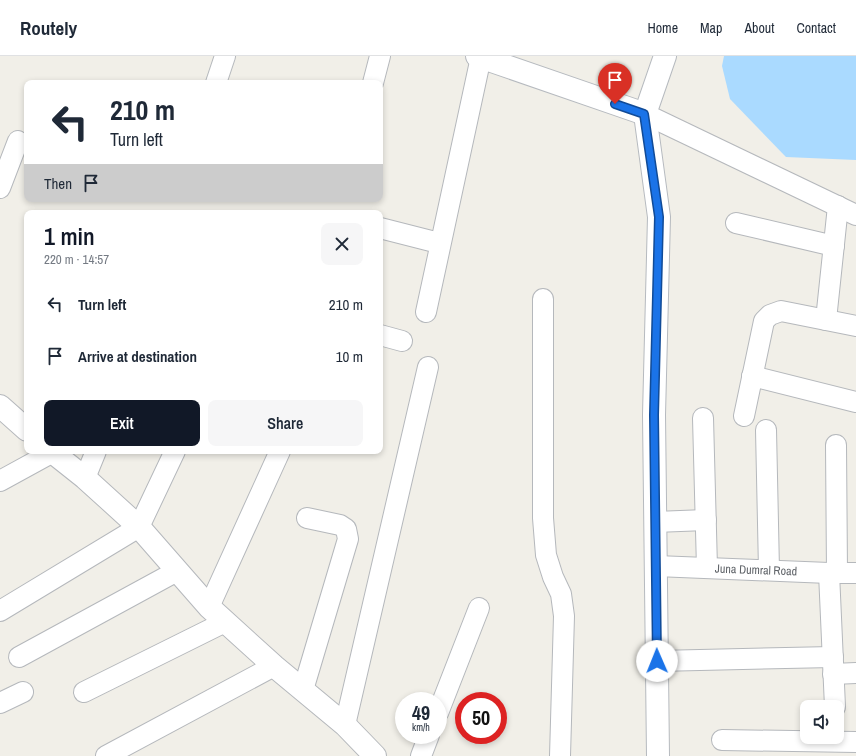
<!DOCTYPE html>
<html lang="en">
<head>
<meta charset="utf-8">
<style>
  :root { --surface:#fff; --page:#f6f6f7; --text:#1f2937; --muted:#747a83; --line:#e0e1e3; --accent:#111827 }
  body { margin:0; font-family:"Archivo Narrow",sans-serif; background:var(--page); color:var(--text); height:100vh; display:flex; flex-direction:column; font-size:15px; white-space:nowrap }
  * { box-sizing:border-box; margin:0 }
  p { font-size:13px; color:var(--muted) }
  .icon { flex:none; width:22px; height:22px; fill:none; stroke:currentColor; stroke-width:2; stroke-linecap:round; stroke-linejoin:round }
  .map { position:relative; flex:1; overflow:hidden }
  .panel { position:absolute; left:24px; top:154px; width:359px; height:244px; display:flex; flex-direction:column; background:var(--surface); border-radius:8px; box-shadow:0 2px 6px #0003 }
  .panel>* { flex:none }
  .guide { position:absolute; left:24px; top:24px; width:359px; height:122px; border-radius:8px; box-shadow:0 2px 6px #0003; background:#fff; color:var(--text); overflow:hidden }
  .tools { position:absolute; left:800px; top:644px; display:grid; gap:8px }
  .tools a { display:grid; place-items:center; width:44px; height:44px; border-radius:8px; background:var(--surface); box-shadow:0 2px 6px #0003; font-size:20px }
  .speed { position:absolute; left:395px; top:636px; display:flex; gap:8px; font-size:20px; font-weight:700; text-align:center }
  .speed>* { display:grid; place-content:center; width:52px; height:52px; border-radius:50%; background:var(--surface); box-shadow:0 2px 6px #0003; line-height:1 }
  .speed small { font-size:10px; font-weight:400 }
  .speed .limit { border:6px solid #d22; background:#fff; color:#111 }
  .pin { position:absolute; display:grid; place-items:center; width:34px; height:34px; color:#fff; margin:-41px -17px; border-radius:50% 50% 50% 0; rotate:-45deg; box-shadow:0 0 4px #0007 }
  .pin .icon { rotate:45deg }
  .me { position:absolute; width:44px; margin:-22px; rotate:359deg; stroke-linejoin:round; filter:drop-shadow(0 0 3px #0008) }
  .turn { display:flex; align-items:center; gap:14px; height:84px; padding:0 20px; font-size:18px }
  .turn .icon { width:52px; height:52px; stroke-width:2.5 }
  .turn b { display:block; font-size:28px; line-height:34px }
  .then { display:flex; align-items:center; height:38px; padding:0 20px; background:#0003; gap:8px; font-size:15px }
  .round { display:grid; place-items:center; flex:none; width:42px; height:42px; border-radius:8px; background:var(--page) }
  .overview { display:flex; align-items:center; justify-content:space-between; height:68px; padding:0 20px }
  h1 { font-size:24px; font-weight:600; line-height:30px; color:var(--accent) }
  .cta { display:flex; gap:8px; margin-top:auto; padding:8px 20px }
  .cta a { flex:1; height:46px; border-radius:8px; background:var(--accent); color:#fff; font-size:16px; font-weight:600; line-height:46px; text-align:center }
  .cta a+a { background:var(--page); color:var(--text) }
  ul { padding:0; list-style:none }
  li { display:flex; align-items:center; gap:12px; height:52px; padding:0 20px }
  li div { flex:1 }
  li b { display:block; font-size:15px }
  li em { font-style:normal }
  header { display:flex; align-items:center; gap:24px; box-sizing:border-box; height:56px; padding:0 20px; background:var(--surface); border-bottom:1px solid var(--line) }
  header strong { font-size:19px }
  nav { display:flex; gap:22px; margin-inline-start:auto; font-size:14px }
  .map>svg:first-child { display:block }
  .water { fill:#aadaff }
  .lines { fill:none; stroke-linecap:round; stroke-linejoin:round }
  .minor-casing { stroke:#b5b8bc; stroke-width:22 }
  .tertiary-casing { stroke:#b5b8bc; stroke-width:24 }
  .secondary-casing { stroke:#b6babf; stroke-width:24 }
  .minor { stroke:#fff; stroke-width:20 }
  .tertiary { stroke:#fff; stroke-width:22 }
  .secondary { stroke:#fff; stroke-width:22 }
  .route-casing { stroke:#114b97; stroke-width:10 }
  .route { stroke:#1a73e8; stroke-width:7 }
  .labels { text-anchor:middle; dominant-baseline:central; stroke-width:4; stroke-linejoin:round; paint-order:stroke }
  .street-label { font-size:12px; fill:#5f6368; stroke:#fff }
</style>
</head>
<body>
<header>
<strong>Routely</strong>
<nav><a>Home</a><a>Map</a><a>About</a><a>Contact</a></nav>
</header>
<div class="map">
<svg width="856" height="700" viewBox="0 0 856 700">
  <rect width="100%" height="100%" fill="#f1efe8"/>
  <polygon class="water" points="724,0 856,0 856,104 786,101 730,43 722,10"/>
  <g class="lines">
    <defs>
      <g id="minor">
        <polyline points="216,27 225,0"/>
        <polyline points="373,27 380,0"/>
        <polyline points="645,58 856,159"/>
        <polyline points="0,132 18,85"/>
        <polyline points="736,167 834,190"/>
        <polyline points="380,172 431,185"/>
        <polyline points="543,243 543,462 546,499 553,521 561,538 564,560 560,700"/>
        <polyline points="426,256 481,1"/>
        <polyline points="826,264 838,150"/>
        <polyline points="380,279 402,285"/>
        <polyline points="752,320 856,346"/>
        <polyline points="744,360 764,265 770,259 781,255 856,270"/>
        <polyline points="703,362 707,512"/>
        <polyline points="766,374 769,514"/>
        <polyline points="836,389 837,517"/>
        <polyline points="85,422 96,395"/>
        <polyline points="0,425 53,396"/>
        <polyline points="655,466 706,464"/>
        <polyline points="656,510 829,517 856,517"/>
        <polyline points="829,517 835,651"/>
        <polyline points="209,551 280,395"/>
        <polyline points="0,555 139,471 175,395"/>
        <polyline points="19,601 177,515"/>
        <polyline points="657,605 833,601"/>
        <polyline points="833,618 856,617"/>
        <polyline points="303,634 348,483 346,473 340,469 307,462"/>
        <polyline points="84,636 225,566"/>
        <polyline points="0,647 23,636"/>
        <polyline points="438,657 479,552"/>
        <polyline points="345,669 428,311"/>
        <polyline points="722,684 856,686"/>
        <polyline points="106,700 274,610"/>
        <polyline points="421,700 429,679"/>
      </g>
      <g id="tertiary">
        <polyline points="0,350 27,374"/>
        <polyline points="51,395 85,422 139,471 209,551 274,610 345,669 375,700"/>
      </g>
      <g id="secondary">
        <polyline points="477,0 645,58"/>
        <polyline points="658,700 654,359 659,161 645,58 665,0"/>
      </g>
    </defs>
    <use href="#minor" class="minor-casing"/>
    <use href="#tertiary" class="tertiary-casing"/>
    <use href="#secondary" class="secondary-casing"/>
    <use href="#minor" class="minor"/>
    <use href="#tertiary" class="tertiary"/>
    <use href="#secondary" class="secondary"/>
  </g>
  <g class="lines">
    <defs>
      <polyline id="route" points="615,48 644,58 659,161 654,359 657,605"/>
    </defs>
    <use href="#route" class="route-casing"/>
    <use href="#route" class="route"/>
  </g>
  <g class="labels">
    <g class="street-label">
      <text transform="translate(756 514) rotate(2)">Juna Dumral Road</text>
    </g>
  </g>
</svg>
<div class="tools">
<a><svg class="icon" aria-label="sound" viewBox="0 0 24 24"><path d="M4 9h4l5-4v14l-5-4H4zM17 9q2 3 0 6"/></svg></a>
</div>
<div class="speed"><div>49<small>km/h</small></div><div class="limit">50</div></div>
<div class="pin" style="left:615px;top:48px;background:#d93025"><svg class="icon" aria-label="arrive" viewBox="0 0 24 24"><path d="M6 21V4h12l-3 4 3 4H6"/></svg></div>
<svg class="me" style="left:657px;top:605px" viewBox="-20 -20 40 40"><circle r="19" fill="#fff"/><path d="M0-13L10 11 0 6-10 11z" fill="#1a73e8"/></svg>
<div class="guide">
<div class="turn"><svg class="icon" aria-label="left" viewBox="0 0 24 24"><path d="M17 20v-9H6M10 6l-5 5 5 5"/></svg><div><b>210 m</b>Turn left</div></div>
<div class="then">Then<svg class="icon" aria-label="arrive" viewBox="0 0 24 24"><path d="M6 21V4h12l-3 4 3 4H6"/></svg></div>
</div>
<section class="panel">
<div class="overview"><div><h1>1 min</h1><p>220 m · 14:57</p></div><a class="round"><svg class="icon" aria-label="close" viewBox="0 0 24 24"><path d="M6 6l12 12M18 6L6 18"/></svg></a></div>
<ul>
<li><svg class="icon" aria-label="left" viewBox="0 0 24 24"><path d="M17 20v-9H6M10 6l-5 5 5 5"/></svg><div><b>Turn left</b></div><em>210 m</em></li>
<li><svg class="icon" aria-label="arrive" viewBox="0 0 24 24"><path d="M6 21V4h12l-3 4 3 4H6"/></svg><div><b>Arrive at destination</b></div><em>10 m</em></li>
</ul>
<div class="cta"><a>Exit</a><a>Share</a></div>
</section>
</div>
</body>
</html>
